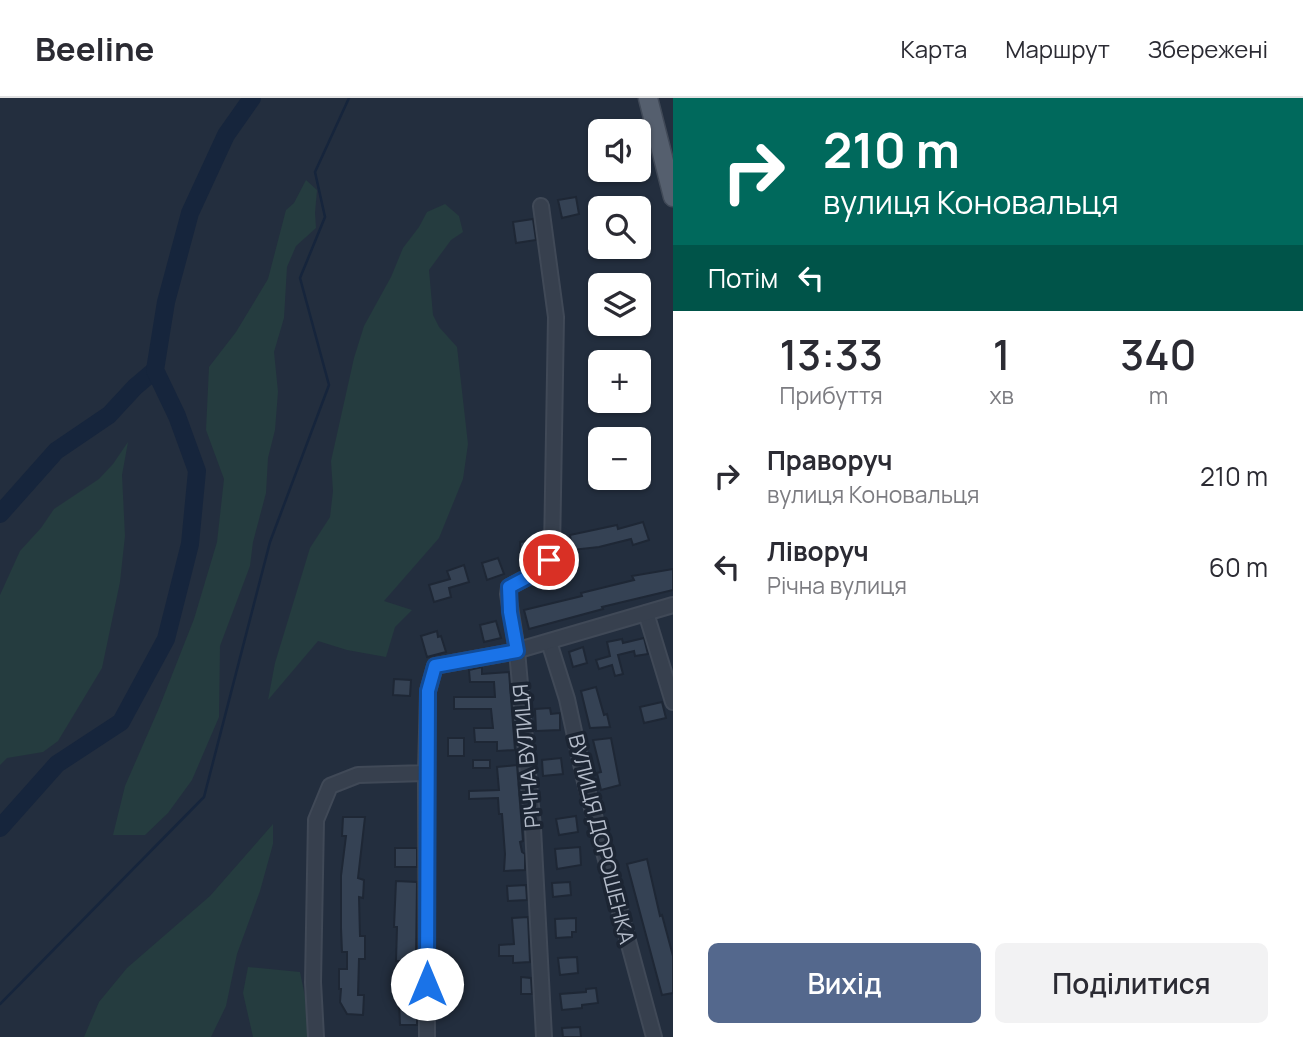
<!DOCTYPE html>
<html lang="uk">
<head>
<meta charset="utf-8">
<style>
  :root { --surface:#fff; --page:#f2f2f3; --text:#2b2b33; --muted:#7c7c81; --line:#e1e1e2; --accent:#54688d }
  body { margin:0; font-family:Manrope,sans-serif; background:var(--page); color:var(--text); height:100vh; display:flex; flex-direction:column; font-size:26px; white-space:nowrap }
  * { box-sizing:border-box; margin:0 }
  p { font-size:23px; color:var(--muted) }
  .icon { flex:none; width:38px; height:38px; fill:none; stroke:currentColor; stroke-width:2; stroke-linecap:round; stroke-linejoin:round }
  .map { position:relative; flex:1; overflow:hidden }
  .sheet { display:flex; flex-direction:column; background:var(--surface); width:630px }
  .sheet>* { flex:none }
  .banner { background:#00695c; color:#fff; overflow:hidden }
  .buttons { position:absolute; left:588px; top:21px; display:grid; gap:14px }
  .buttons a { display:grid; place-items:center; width:63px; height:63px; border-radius:10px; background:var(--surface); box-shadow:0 2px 5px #0004; font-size:35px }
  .pin { position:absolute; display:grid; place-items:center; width:60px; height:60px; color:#fff; margin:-30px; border:4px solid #fff; border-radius:50%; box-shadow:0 2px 7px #0007 }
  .me { position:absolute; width:77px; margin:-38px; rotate:0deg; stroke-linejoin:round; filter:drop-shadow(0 0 5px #0008) }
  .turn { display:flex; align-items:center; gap:24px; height:147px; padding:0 35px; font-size:32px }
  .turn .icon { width:91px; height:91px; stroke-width:2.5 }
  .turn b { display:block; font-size:49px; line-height:60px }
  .then { display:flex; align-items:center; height:66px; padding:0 35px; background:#0003; gap:14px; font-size:26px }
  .eta { display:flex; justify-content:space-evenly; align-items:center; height:119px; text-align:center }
  .eta b { font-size:42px; font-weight:600; line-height:49px }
  .cta { display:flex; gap:14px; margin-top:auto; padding:14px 35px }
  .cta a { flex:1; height:80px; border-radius:10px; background:var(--accent); color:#fff; font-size:28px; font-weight:600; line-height:80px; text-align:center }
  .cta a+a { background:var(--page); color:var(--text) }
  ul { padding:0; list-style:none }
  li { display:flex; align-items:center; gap:21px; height:91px; padding:0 35px }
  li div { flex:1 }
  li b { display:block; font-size:26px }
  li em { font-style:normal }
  header { display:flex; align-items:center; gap:42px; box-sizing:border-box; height:98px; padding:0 35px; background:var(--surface); border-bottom:2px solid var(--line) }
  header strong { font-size:33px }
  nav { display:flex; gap:38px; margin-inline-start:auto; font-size:24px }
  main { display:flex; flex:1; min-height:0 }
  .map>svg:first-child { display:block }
  .green { fill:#253c3f }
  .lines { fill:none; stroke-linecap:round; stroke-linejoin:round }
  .stream { stroke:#16253c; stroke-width:2.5 }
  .river { stroke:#16253c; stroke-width:18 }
  .building { fill:#354254; stroke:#1e2735; stroke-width:2 }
  .minor-casing { stroke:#404957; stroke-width:18 }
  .major-casing { stroke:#404957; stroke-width:21 }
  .minor { stroke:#37404e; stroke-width:14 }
  .major { stroke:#555f6e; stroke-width:18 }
  .route-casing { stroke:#114b97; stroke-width:18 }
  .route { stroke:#1a73e8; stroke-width:12 }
  .labels { text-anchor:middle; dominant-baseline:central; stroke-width:7; stroke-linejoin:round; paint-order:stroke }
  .street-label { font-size:21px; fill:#b3bbc9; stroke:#1c2533 }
</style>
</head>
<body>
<header>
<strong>Beeline</strong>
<nav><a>Карта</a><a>Маршрут</a><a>Збережені</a></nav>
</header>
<main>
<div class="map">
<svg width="673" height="939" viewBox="0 0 673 939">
  <rect width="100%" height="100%" fill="#232e3e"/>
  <g class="green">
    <polygon points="306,82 317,92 315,115 316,130 296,148 287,169 284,220 274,254 278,294 275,332 268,360 266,395 253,444 250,468 220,548 219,619 192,682 168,715 145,737 113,737 125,688 159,610 194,521 217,444 224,381 206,332 209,269 236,234 268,181 286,112 294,105"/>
    <polygon points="445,106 459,118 463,134 451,142 429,172 433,217 439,229 457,249 468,346 463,381 439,440 384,503 412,512 395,529 386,559 347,552 318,543 268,602 275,565 310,450 330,419 333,393 331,363 354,260 364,228 391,179 403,150 419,129 427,114"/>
    <polygon points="128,344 122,377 125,438 120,484 102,570 58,643 43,654 7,660 0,667 0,497 20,453 41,430 54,411 99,381 113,366"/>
    <polygon points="273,726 273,746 260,793 237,856 226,908 211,939 84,939 99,904 127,870 210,798"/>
    <polygon points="248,869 300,874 307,908 309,939 253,939 243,895"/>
  </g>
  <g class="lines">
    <polyline class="stream" points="0,906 204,699 270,444 329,287 300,180 325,119 315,74 349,0"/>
    <g class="river">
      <polyline points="0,416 56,353 109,317 135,289 155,272"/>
      <polyline points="0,730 57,666 121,624 166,541 190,446 197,373 177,318 155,272 166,204 190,115 226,37 252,0"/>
    </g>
  </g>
  <g class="building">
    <polygon points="576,99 579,116 562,120 558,102"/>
    <polygon points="533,121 536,142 516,145 513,124"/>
    <polygon points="643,424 649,442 633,447 631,441 599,449 572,452 570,437 617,427 618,431"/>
    <polygon points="537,442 538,458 521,459 520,444"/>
    <polygon points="498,460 504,476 487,482 482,465"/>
    <polygon points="464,467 469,484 449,490 451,499 434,504 429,487 450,481 447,473"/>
    <polygon points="673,471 673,492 602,509 603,511 529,531 524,512 582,498 581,495 634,482 632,478"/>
    <polygon points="496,523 501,540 484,544 480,527"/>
    <polygon points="437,533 438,539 441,538 446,554 427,559 421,538"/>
    <polygon points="644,540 648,556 635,558 634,553 618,557 623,576 615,578 612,567 599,571 596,562 610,558 607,544 622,541 623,545"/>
    <polygon points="583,549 587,565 573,569 569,554"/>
    <polygon points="482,569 482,576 509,574 515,652 497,653 497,644 475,644 474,630 493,630 491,611 454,611 454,599 495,599 494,584 470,584 469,572"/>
    <polygon points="394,581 411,582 410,598 393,597"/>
    <polygon points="596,589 604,617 607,616 610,629 590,630 581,593"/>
    <polygon points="662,604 666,620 644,625 640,609"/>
    <polygon points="550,610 551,616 560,615 560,632 536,633 535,611"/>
    <rect x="448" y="640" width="16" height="18"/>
    <polygon points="611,640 620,687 601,692 597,675 601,674 593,642"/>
    <polygon points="561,660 563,676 543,678 542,662"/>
    <rect x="473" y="662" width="17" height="8"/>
    <polygon points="517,667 523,743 520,744 522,754 525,756 525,772 504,773 505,756 502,716 499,716 498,700 469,701 469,693 499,692 497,669"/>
    <polygon points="576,718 578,734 559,737 556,721"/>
    <polygon points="343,719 365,719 358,780 364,782 363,800 359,799 360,838 365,838 365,861 359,861 358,897 364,897 363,917 347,916 340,904 341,891 339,891 339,871 347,871 347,854 342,854 341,830 341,778 346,738 342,738"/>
    <polygon points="580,749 581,767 557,771 555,751"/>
    <rect x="395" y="750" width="22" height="19"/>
    <polygon points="647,761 660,818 662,817 673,858 673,895 662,897 627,766"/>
    <polygon points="396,783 417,784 416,863 396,863 397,829 394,829"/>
    <polygon points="570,784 571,797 553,799 552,785"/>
    <polygon points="526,787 527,802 508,803 507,788"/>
    <polygon points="528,819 530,864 513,865 513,858 499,858 499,847 514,846 512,820"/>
    <polygon points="576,820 576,834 572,834 572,839 556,840 555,821"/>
    <polygon points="577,859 578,875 560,877 558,860"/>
    <polygon points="521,879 531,880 532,896 521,896"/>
    <polygon points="398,880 417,880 417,927 400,927"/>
    <polygon points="596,890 598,905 582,907 582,910 562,912 560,896 586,894 586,891"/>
    <polygon points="580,929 581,939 563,939 562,930"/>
  </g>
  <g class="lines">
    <defs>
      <g id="minor">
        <polyline points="541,108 556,219 552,453 546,469 509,489 508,496 517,553 533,730 544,939"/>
        <polyline points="646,515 673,604"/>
        <polyline points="549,544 567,601 585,684 654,939"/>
        <polyline points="426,675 427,939"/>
        <polyline points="316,939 313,884 316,722 330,688 358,677 426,675 428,593 435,568 512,554 673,507"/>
      </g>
      <polyline id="major" points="648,0 673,99"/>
    </defs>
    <use href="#minor" class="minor-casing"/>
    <use href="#major" class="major-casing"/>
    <use href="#minor" class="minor"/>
    <use href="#major" class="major"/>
  </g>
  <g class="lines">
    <defs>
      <polyline id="route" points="427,886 428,593 435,568 517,553 510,514 509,489 547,469 549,462"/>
    </defs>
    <use href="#route" class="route-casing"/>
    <use href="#route" class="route"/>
  </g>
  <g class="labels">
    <g class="street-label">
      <text transform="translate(526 658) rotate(-95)">РІЧНА ВУЛИЦЯ</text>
      <text transform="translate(602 741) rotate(76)">ВУЛИЦЯ ДОРОШЕНКА</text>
    </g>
  </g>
</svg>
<div class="buttons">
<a><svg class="icon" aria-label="sound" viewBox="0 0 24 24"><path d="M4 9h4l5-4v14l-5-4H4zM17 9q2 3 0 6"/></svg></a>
<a><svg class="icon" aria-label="search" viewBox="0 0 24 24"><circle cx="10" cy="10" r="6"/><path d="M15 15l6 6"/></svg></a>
<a><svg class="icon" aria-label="layers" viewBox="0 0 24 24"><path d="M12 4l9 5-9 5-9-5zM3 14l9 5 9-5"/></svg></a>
<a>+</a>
<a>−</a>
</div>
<div class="pin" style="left:549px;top:462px;background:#d93025"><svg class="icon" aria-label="arrive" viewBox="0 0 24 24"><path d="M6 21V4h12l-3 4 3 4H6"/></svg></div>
<svg class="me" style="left:427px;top:886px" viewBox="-20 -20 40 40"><circle r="19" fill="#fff"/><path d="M0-13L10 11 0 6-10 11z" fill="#1a73e8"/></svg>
</div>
<section class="sheet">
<div class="banner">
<div class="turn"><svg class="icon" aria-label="right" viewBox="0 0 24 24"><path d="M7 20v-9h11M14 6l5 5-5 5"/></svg><div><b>210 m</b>вулиця Коновальця</div></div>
<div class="then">Потім<svg class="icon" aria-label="left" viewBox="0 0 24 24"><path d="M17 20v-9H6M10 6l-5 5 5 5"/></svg></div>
</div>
<div class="eta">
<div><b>13:33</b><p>Прибуття</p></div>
<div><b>1</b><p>хв</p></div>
<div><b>340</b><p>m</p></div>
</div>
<ul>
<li><svg class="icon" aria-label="right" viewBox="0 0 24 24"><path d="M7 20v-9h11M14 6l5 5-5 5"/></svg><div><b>Праворуч</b><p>вулиця Коновальця</p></div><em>210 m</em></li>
<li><svg class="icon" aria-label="left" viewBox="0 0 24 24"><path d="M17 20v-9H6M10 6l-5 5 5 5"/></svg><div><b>Ліворуч</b><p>Річна вулиця</p></div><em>60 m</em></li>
</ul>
<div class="cta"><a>Вихід</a><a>Поділитися</a></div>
</section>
</main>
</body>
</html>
